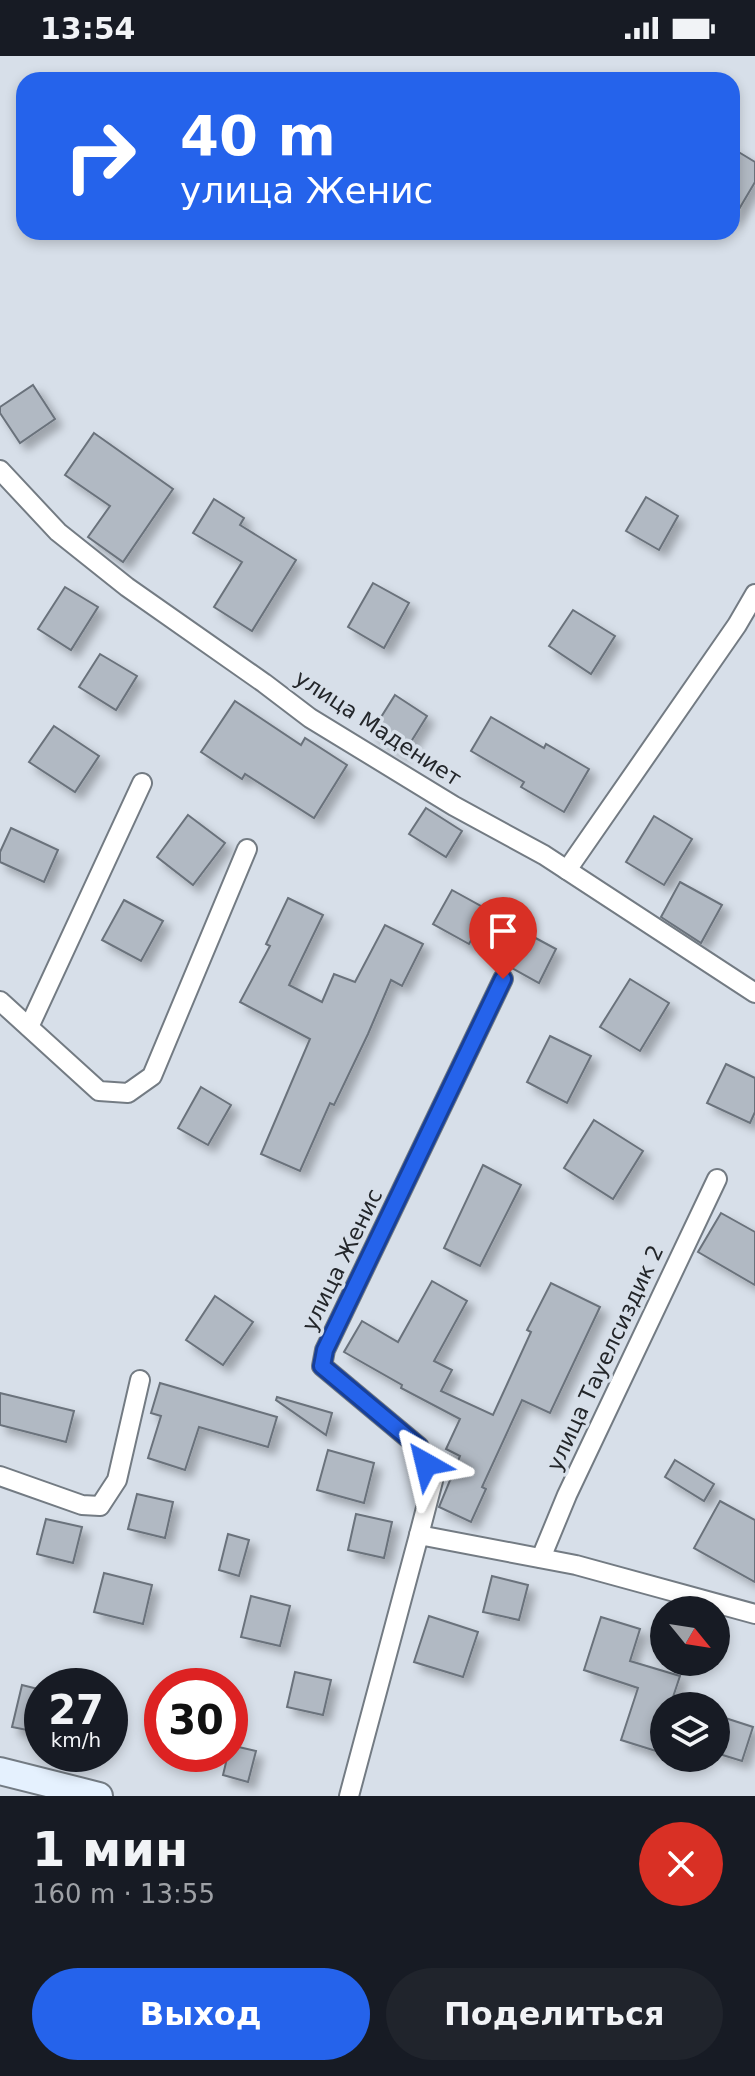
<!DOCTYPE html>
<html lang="ru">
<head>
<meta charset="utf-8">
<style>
  :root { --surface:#171b24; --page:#20242c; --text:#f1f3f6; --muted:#9ea1a6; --accent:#2563eb }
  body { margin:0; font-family:"DejaVu Sans",sans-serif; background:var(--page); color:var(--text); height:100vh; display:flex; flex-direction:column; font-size:30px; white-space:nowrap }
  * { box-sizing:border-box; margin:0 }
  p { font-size:26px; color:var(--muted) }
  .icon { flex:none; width:44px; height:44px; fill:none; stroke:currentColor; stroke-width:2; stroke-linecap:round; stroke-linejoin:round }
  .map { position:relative; height:1740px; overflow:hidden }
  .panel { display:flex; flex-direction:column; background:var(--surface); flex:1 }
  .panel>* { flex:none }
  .banner { position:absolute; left:16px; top:16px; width:724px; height:168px; border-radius:24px; box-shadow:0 4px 12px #0003; background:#2563eb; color:#fff; overflow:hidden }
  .needle { width:52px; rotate:120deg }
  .buttons { position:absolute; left:650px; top:1540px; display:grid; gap:16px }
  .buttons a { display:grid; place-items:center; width:80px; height:80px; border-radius:50%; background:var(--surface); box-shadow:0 4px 12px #0003; font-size:40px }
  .speed { position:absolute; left:24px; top:1612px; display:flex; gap:16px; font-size:40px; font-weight:700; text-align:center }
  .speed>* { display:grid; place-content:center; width:104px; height:104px; border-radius:50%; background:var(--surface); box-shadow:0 4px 12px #0003; line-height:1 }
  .speed small { font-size:20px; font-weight:400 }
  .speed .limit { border:12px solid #d22; background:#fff; color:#111 }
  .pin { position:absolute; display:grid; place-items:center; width:68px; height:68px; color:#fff; margin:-82px -34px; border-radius:50% 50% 50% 0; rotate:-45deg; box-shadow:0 0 8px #0007 }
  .pin .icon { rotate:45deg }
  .me { position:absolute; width:88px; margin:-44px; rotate:323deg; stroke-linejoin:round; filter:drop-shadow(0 0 6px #0008) }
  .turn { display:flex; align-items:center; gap:28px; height:168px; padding:0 32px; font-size:36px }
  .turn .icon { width:104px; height:104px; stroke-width:2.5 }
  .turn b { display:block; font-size:56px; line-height:68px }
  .round { display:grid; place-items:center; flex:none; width:84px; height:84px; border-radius:42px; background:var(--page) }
  .summary { display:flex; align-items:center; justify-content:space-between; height:136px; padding:0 32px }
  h1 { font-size:48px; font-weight:600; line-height:60px }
  .action { display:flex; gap:16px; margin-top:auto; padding:16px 32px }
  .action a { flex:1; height:92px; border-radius:48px; background:var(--accent); color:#fff; font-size:32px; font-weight:600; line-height:92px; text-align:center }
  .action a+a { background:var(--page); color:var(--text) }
  .status { display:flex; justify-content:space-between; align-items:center; height:56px; padding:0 40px; background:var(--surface); direction:ltr }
  .status svg { height:22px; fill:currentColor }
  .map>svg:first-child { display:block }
  .building { fill:#b1b9c3; stroke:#6a727b; stroke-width:2; filter:url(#shadow) }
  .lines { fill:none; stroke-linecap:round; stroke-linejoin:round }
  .street-casing { stroke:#737b83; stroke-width:22 }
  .secondary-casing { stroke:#737b83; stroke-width:30 }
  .street { stroke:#fff; stroke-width:18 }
  .secondary { stroke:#e5f1fe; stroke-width:26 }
  .route-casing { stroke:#184099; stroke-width:20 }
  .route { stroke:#2563eb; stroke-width:14 }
  .labels { text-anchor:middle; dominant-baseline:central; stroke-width:7; stroke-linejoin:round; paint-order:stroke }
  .street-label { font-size:22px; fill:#23262a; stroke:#d7dfe9 }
</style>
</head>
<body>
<div class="status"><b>13:54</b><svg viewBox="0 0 49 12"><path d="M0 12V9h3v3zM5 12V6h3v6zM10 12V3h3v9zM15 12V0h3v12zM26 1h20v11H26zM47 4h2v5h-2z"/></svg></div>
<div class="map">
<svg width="755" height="1740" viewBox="0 0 755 1740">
  <defs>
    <filter id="shadow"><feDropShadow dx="7" dy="7" stdDeviation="4" flood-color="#0004"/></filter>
  </defs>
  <rect width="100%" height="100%" fill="#d7dfe9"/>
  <g class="building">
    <polygon points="732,92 755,106 755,126 732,165"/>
    <polygon points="33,329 55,363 20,387 0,357 0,351"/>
    <polygon points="94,377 173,433 123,506 88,481 110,450 65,419"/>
    <polygon points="646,441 678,460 659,494 626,475"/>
    <polygon points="214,443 244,462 240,469 296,504 252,575 214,551 242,506 193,477"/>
    <polygon points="373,527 409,547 384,592 348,571"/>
    <polygon points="65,531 98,551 71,594 38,573"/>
    <polygon points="573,554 615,580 591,618 549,590"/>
    <polygon points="100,598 137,620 116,654 79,631"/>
    <polygon points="395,639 427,660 404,697 371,677"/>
    <polygon points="235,645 301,689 305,682 347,709 314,762 245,718 242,723 201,696"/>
    <polygon points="491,661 544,692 546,688 589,713 564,756 521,731 524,726 471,695"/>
    <polygon points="54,670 99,700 75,736 29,706"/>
    <polygon points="426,752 462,775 446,801 409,778"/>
    <polygon points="188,759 225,787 193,829 157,801"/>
    <polygon points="654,760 692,783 664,829 626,806"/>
    <polygon points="11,772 58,794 44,826 0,806 0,796"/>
    <polygon points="680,826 722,849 701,887 661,861"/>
    <polygon points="452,834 488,854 469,888 433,868"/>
    <polygon points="288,842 323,859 289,929 322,946 334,918 355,926 385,869 423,888 402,930 391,924 368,978 334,1049 330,1047 300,1115 261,1098 310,983 240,946 270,890 266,888"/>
    <polygon points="124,844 163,865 141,905 102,884"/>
    <polygon points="530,879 556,893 539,927 512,912"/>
    <polygon points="630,923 669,947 640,995 600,971"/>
    <polygon points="550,980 591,1000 567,1047 527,1026"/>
    <polygon points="726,1008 755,1022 755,1056 750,1067 707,1047"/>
    <polygon points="201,1031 231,1049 208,1089 178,1072"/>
    <polygon points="594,1064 643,1095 613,1143 564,1112"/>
    <polygon points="483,1109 521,1129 480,1210 444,1192"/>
    <polygon points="721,1157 755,1176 755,1229 698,1196"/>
    <polygon points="432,1225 467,1245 434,1305 452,1314 441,1335 493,1359 531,1276 527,1274 551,1227 600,1251 550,1357 522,1344 482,1431 486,1433 471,1466 439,1451 460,1400 446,1393 460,1363 401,1332 402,1329 344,1296 362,1265 398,1286"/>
    <polygon points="215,1240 253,1266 223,1309 186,1284"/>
    <polygon points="160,1327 277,1361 268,1391 199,1371 185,1414 148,1402 161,1360 151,1357"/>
    <polygon points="0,1337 74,1355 66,1386 0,1369"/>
    <polygon points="277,1341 332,1357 326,1379 276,1344"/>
    <polygon points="328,1394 374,1407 364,1447 317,1434"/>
    <polygon points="675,1404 714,1428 704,1445 665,1421"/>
    <polygon points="137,1438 173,1446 165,1482 128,1473"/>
    <polygon points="720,1445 755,1464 755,1526 694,1492"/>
    <polygon points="356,1458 392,1466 384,1502 348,1494"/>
    <polygon points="46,1463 82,1471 73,1507 37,1498"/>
    <polygon points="228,1478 249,1484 239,1520 219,1514"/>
    <polygon points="104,1517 152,1529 143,1568 94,1556"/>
    <polygon points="492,1520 528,1529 519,1564 483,1556"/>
    <polygon points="251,1540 290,1550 280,1590 241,1581"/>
    <polygon points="429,1560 478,1576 463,1621 414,1606"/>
    <polygon points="601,1561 640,1573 630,1605 680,1620 670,1650 664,1650 664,1670 656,1695 621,1684 638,1632 584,1614"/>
    <polygon points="295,1616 331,1624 323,1659 287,1651"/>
    <polygon points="22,1629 42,1634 42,1677 12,1671"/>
    <polygon points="716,1659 753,1671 742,1705 716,1697"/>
    <polygon points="230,1689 256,1695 248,1726 223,1719 228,1698 230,1698"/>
  </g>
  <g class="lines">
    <defs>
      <g id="street">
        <polyline points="0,414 58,476 127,531 264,627 310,662 454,750 544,799 755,937"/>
        <polyline points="567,814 737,569 755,538"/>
        <polyline points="0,945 99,1035 128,1037 152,1020 247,793"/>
        <polyline points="29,971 142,727"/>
        <polyline points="0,1420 82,1449 100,1450 117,1424 140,1324"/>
        <polyline points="419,1479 433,1425 419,1391 322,1310 325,1294 503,923"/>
        <polyline points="541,1502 567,1439 717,1123"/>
        <polyline points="349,1740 419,1479 576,1509 755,1558"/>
      </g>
      <polyline id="secondary" points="0,1715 99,1740"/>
    </defs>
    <use href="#street" class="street-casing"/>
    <use href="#secondary" class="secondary-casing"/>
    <use href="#street" class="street"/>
    <use href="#secondary" class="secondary"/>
  </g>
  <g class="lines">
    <defs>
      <polyline id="route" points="426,1408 419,1391 322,1310 325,1294 503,923"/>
    </defs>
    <use href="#route" class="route-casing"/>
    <use href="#route" class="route"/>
  </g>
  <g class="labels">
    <g class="street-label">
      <text transform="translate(378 672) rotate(33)">улица Мадениет</text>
      <text transform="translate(342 1204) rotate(-64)">улица Женис</text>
      <text transform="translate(605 1302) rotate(-65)">улица Тауелсиздик 2</text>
    </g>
  </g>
</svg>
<div class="buttons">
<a><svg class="needle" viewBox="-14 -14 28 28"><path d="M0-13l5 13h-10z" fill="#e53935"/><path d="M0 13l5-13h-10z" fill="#9ea1a6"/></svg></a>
<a><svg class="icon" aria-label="layers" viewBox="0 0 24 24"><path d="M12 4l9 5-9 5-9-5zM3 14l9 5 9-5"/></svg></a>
</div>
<div class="speed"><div>27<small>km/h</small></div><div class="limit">30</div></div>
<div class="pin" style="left:503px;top:923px;background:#d93025"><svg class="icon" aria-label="arrive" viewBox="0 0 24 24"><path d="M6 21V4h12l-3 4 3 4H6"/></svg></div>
<svg class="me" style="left:426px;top:1408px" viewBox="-20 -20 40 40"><path d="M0-17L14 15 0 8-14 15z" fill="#2563eb" stroke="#fff" stroke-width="4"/></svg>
<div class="banner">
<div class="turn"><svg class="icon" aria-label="right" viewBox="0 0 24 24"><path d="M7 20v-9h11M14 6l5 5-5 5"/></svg><div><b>40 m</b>улица Женис</div></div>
</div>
</div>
<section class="panel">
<div class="summary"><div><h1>1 мин</h1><p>160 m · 13:55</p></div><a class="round" style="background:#d93025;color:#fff"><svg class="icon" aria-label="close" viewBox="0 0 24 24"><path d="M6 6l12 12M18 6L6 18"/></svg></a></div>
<div class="action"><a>Выход</a><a>Поделиться</a></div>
</section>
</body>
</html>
